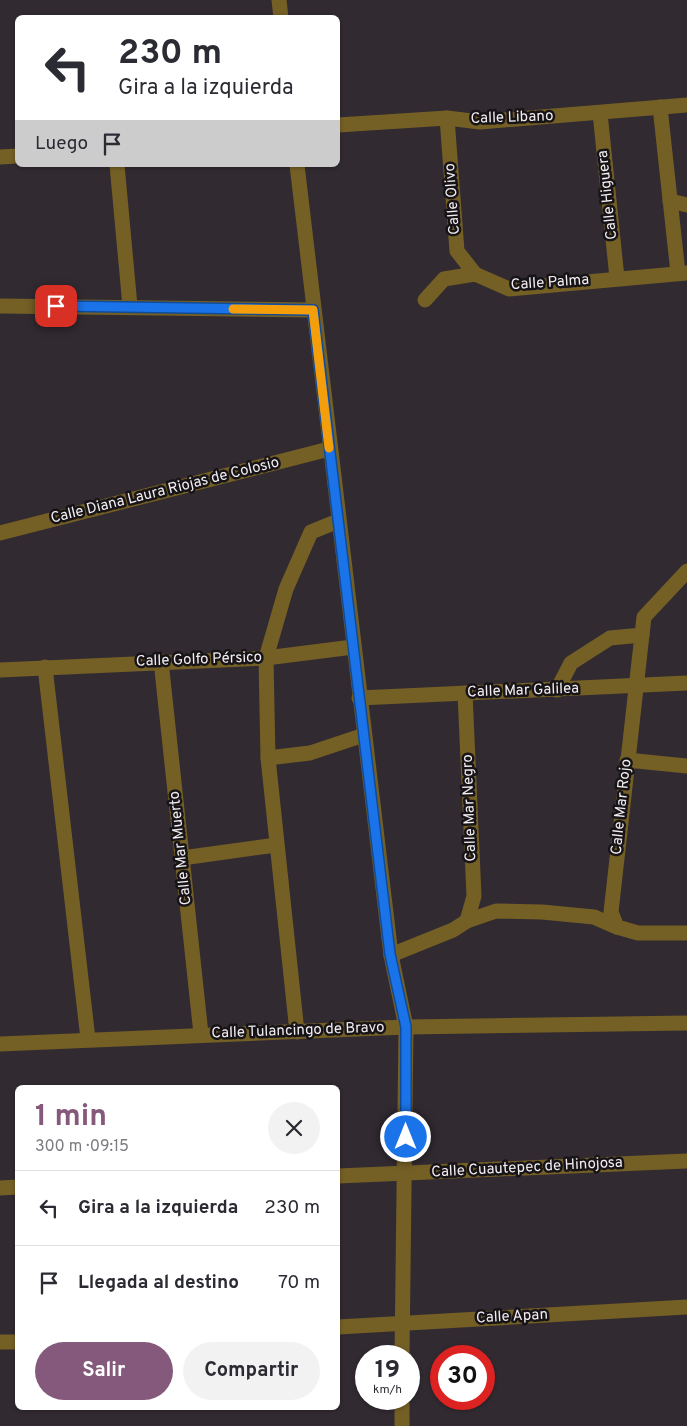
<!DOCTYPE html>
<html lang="es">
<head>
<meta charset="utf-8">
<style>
  :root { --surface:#fff; --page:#f2f2f3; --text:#2b2b33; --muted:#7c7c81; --line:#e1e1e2; --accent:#85597b }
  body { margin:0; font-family:Overpass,sans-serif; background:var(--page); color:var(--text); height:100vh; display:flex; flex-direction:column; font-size:19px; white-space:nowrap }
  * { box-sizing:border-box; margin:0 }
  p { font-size:16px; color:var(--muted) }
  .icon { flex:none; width:28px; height:28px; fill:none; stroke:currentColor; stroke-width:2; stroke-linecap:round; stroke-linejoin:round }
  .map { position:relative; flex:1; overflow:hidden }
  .sheet { position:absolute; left:15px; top:1085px; width:325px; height:325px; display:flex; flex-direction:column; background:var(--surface); border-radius:8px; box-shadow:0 1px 4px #0004 }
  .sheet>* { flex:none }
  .guide { position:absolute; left:15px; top:15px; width:325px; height:152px; border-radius:8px; box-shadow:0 1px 4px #0004; background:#fff; color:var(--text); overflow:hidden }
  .speed { position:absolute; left:355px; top:1345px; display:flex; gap:10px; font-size:25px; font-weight:700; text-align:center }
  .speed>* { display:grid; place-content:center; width:65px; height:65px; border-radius:50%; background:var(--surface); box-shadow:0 1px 4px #0004; line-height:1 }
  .speed small { font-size:12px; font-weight:400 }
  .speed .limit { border:8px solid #d22; background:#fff; color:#111 }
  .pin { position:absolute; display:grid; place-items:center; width:42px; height:42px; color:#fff; margin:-21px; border-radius:10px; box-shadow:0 2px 8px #0006 }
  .me { position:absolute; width:55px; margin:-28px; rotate:0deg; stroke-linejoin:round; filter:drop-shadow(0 0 4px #0008) }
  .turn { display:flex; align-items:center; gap:18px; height:105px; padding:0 20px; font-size:22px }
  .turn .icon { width:65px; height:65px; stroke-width:2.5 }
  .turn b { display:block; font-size:35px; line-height:42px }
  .then { display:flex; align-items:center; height:48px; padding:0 20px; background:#0003; gap:10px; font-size:19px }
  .round { display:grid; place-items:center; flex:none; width:52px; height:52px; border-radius:26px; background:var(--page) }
  .summary { display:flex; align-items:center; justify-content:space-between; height:85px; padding:0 20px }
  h1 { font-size:30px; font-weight:700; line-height:38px; color:var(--accent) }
  .primary-button { display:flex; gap:10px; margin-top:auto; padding:10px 20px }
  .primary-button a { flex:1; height:58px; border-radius:30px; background:var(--accent); color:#fff; font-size:20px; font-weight:700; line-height:58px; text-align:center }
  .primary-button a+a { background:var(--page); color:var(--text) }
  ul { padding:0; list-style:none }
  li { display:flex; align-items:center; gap:15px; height:75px; padding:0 20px; border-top:1px solid var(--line) }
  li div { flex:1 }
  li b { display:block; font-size:19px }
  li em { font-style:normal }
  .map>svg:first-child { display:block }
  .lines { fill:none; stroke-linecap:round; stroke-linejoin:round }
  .minor { stroke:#745f25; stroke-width:15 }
  .route-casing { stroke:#114b97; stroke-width:12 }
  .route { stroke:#1a73e8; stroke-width:9 }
  .slow { stroke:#f59e0b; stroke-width:9 }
  .labels { text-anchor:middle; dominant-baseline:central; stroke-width:5; stroke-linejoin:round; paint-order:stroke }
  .street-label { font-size:15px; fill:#f2edf1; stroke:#171417 }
</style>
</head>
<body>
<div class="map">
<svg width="687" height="1426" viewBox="0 0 687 1426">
  <rect width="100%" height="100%" fill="#312a31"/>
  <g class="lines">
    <g class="minor">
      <polyline points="279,0 281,18"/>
      <polyline points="660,107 678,273"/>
      <polyline points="600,113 617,278"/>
      <polyline points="447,118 457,251 475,274"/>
      <polyline points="338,125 447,118 480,122 687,105"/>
      <polyline points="0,157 18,156"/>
      <polyline points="117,165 130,306"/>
      <polyline points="297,165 391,955 406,1027 402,1356"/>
      <polyline points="670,201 687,205"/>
      <polyline points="425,300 444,279 475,274 509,289 687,273"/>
      <polyline points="0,306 313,310"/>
      <polyline points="0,533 329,449"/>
      <polyline points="161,661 201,1034"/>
      <polyline points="45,667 88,1039"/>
      <polyline points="0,670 266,658 353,647"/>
      <polyline points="557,690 571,663 610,638 642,635"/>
      <polyline points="465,693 474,896 467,921"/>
      <polyline points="359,698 687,683"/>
      <polyline points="268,758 310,753 364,735"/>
      <polyline points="627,760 687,766"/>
      <polyline points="182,858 276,845"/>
      <polyline points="617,927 611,912 644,617 687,571"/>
      <polyline points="391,955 453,930 467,921 496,911 542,912 594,917 617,927 638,933 687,933"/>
      <polyline points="297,1032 268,758 266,658 286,589 311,532 338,521"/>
      <polyline points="0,1044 406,1027 687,1023"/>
      <polyline points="338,1176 687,1161"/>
      <polyline points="0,1188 18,1187"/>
      <polyline points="338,1327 687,1307"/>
      <polyline points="0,1342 18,1342"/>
      <polyline points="402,1399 402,1426"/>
    </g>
  </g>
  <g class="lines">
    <defs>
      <polyline id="route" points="56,306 313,310 390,954 406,1027 406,1137"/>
    </defs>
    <use href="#route" class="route-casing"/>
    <use href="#route" class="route"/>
    <polyline class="slow" points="233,309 313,310 329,448"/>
  </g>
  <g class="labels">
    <g class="street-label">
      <text transform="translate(512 118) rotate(-2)">Calle Libano</text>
      <text transform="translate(608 195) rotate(-96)">Calle Higuera</text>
      <text transform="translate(453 199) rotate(-94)">Calle Olivo</text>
      <text transform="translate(550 283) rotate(-4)">Calle Palma</text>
      <text transform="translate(165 491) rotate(-14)">Calle Diana Laura Riojas de Colosio</text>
      <text transform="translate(199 660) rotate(-2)">Calle Golfo Pérsico</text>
      <text transform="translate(523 691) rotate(-2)">Calle Mar Galilea</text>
      <text transform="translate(622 807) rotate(-84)">Calle Mar Rojo</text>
      <text transform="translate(470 808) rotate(-92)">Calle Mar Negro</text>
      <text transform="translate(181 848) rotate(-96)">Calle Mar Muerto</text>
      <text transform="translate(298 1031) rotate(-2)">Calle Tulancingo de Bravo</text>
      <text transform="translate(527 1168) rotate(-3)">Calle Cuautepec de Hinojosa</text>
      <text transform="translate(512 1317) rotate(-3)">Calle Apan</text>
    </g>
  </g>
</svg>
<div class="speed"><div>19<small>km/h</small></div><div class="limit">30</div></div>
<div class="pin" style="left:56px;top:306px;background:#d93025"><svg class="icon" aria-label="arrive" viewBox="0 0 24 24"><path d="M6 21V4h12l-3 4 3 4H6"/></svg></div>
<svg class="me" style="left:406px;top:1137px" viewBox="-20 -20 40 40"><circle r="17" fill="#1a73e8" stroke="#fff" stroke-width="3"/><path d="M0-11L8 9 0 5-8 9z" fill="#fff"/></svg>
<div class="guide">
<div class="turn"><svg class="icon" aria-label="left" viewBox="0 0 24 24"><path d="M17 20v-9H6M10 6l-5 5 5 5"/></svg><div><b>230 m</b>Gira a la izquierda</div></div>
<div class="then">Luego<svg class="icon" aria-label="arrive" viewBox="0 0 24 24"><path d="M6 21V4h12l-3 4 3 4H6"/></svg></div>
</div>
<section class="sheet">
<div class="summary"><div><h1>1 min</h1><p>300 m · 09:15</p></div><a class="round"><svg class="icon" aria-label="close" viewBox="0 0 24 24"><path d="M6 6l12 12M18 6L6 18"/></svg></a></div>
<ul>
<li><svg class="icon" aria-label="left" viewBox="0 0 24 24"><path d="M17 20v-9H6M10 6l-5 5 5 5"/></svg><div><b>Gira a la izquierda</b></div><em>230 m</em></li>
<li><svg class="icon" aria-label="arrive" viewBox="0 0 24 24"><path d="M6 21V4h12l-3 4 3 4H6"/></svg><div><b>Llegada al destino</b></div><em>70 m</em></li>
</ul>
<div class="primary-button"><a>Salir</a><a>Compartir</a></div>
</section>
</div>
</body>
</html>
